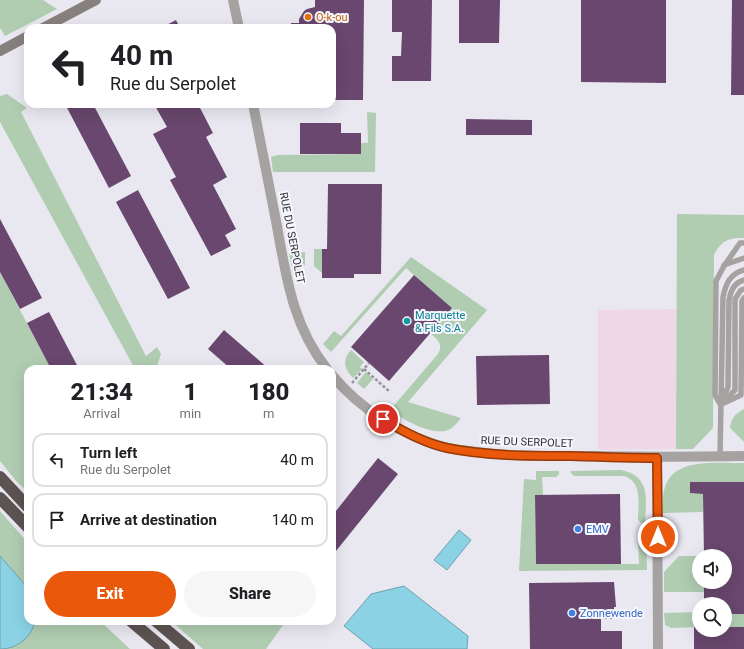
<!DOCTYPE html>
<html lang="en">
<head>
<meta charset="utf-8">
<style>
  :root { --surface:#fff; --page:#f6f6f6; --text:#202124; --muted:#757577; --line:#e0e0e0; --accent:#ea580c }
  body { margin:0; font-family:Roboto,sans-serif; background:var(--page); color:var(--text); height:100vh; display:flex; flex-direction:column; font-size:15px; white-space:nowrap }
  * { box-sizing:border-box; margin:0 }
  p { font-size:13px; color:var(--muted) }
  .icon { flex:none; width:22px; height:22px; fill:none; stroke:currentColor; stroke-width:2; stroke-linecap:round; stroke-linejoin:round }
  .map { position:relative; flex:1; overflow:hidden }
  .drawer { position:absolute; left:24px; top:365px; width:312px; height:260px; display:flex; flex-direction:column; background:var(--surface); border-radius:12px; box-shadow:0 4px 16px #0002 }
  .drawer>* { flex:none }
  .top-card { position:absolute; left:24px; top:24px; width:312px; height:84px; border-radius:12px; box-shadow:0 4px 16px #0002; background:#fff; color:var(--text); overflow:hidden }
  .tools { position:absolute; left:692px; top:549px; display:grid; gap:8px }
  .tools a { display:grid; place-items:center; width:40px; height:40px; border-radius:50%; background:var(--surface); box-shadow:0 4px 16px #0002; font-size:20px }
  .pin { position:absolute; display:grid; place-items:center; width:34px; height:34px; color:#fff; margin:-17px; border:2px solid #fff; border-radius:50%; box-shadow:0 1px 4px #0007 }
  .me { position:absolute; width:44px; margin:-22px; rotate:0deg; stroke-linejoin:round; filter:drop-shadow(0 0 3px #0008) }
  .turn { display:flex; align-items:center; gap:14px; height:84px; padding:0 20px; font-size:18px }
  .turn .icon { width:52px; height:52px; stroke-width:2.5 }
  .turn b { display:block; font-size:28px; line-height:34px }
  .eta { display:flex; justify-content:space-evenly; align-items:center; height:68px; text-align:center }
  .eta b { font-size:24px; font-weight:800; line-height:28px }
  .cta { display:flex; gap:8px; margin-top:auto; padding:8px 20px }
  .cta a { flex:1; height:46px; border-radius:24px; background:var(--accent); color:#fff; font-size:16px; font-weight:800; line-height:46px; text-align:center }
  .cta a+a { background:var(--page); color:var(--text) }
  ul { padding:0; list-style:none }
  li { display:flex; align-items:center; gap:12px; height:54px; margin:0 8px 6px; padding:0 12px; border:2px solid var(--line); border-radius:12px }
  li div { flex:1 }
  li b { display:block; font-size:15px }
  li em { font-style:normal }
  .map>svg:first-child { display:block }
  .commercial { fill:#eed8e7 }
  .green { fill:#b0ccb1 }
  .water { fill:#8ad2e4; stroke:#6fa1af }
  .building { fill:#69476e }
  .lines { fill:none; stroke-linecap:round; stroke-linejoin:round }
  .path { stroke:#949399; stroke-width:2.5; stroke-dasharray:3 2; stroke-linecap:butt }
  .lane { stroke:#a7a2a2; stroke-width:5.5 }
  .street { stroke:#a7a2a2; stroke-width:10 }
  .secondary { stroke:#86807f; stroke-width:10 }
  .highway { stroke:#5c5352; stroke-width:12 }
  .route-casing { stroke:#983908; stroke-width:10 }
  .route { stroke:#ea580c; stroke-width:7 }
  .food-dot { fill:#e8710a; stroke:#f6f6fe; stroke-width:1.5 }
  .culture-dot { fill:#0f9aa8; stroke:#f6f6fe; stroke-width:1.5 }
  .shop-dot { fill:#3f7fe0; stroke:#f6f6fe; stroke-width:1.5 }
  .labels { text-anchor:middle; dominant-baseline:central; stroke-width:4; stroke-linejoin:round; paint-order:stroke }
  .food-label { font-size:11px; fill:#c56008; stroke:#f6f6fe; text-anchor:start }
  .street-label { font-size:11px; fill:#303033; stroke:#f6f6fe }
  .culture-label { font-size:11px; fill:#0d838f; stroke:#f6f6fe; text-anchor:start }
  .shop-label { font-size:11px; fill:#366cbe; stroke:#f6f6fe; text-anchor:start }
</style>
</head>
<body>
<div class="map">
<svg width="744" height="649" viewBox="0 0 744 649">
  <rect width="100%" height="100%" fill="#e9e8f1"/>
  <polygon class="commercial" points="676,309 676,449 598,450 598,310"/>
  <g class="green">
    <polygon points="0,0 43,0 57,9 5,36 0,28"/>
    <polygon points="7,94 27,108 21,112 146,356 157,347 161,354 156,369 135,369 0,122 0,96"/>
    <polygon points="367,112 376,113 375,172 273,172 271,157 278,155 360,154 361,143 368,143"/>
    <path d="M677,214L744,215V238C728,238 722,240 714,255L713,428L693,449H676Z"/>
    <polygon points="314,249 322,249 322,273 314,266"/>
    <polygon points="305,252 305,265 293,274 289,253"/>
    <path d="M411,257L487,310L408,402L461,418C458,421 456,425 452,428C436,439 404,420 390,410L438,354C444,344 437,339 430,333L452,308L406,268L331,352L323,344L334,331L341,336Z"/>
    <polygon points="0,272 51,369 28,369 28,492 17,482 0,461"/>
    <path d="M351,350L364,362L360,367L362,369L353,378C344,369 342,360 351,350Z"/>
    <polygon points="366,372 373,379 364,389 357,383"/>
    <path d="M744,409V442L730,428C731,418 735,414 744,409Z"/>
    <path d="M744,463V482H690L691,493L703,494V512L663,513C663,506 662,498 664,491C671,456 717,464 744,463Z"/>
    <path d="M621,470C651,476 646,499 645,523H641L638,520C638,504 643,482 624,476H574L571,473V471Z"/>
    <polygon points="536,471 559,471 559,474 556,477 542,477 543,495 535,495 536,564 639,564 638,538 642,535 646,535 647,570 519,571 524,479 536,480"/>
    <polygon points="0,511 28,543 28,621 100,621 130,649 0,649"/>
    <polygon points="679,556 699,556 699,568 697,568 697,580 699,580 699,582 704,582 704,592 664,592 664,572"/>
    <polygon points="699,612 699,627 671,628 665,625 664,613"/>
    <rect x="725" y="614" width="19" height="13"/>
    <polygon points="171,621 286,621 266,649 203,649"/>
  </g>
  <g class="water">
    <polygon points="459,530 471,540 447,570 434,560"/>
    <path d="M0,556L28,588V621H35C32,637 17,649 0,649Z"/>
    <polygon points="404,586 468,636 467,649 373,649 344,626 371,594"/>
  </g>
  <g class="building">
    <polygon points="315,0 364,0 363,100 332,100 332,28 291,28 291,23 299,23 299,19 304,11 307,9 315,7"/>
    <polygon points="392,0 432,0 431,81 392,81 392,56 401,56 402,32 392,32"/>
    <polygon points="459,0 500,0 499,43 459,43"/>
    <polygon points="581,0 666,0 666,83 581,82"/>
    <polygon points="732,0 744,0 744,95 731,95"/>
    <polygon points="176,20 180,28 161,28"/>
    <polygon points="65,104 93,104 131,176 109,188"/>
    <polygon points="154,104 198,104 213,133 206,137 227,177 213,185 236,229 225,235 231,246 211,256 170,180 176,177 153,134 167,127"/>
    <polygon points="466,119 532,120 532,135 466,135"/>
    <polygon points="300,123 341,123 341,133 361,133 361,154 300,154"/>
    <polygon points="328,184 382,184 381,274 354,274 354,278 322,278 322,249 327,249"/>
    <polygon points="138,190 190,288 168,299 116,202"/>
    <polygon points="0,219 42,298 20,309 0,272"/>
    <polygon points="414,275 452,308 389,381 351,347"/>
    <polygon points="49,312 79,369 51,369 27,323"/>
    <polygon points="224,330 269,369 231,369 208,349"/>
    <polygon points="549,355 550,404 477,405 476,356"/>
    <polygon points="378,458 398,474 332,556 332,516"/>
    <polygon points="690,482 744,482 744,614 725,614 725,604 704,604 704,582 725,582 725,556 704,556 703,494 690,493"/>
    <polygon points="620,494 621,564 536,564 535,495"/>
    <rect x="697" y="568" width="2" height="12"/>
    <polygon points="614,582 616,607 614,607 614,619 601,619 601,631 622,631 622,649 530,649 529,583"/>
    <polygon points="694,627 699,627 699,630 725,630 725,627 744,627 744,649 694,649"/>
  </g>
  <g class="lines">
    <g class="path">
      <polyline points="364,369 390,392"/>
      <polyline points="352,383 369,363"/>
    </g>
    <g class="lane">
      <polyline points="724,265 744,258"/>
      <polyline points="724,401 735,390 735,299 741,290 744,289"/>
      <path d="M721,402L728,387L729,300C731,290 734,283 744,280"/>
      <polyline points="724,403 741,395 742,301 744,298"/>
      <polyline points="720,404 715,395 716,281 724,266 740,243 744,243"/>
      <path d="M720,456L723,297C726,283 730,274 744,270"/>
    </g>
    <g class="street">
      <polyline points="233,0 239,28"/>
      <path d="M253,104C261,143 268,182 276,221C286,275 292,325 327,369"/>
      <path d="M332,375C360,409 402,436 445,447C452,449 461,450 469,451C509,457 549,456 590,456C641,457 692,457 744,456"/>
      <polyline points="657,458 658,649"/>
    </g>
    <g class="secondary">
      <polyline points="43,28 96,0"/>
      <polyline points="0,51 28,36"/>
    </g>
    <g class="highway">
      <polyline points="0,477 28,507"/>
      <polyline points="0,498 28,527"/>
      <polyline points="131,621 164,649"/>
      <polyline points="156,621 189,649"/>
    </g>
  </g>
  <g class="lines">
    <defs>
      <path id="route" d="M383,419C402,431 424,443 447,448C487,456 528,456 568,456C598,457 627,458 657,458L658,537"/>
    </defs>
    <use href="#route" class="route-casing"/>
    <use href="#route" class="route"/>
  </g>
  <circle class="food-dot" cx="308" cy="17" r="4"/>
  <circle class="culture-dot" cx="407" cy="321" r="4"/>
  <g class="shop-dot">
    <circle cx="578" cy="529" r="4"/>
    <circle cx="572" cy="613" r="4"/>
  </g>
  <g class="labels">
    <g class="food-label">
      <text x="316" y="17">O-k-ou</text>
    </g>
    <g class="street-label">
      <text transform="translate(292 238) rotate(79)">RUE DU SERPOLET</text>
      <text transform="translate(527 442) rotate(2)">RUE DU SERPOLET</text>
    </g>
    <g class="culture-label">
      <text x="415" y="315">Marquette<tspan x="415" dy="13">&amp; Fils S.A.</tspan></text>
    </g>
    <g class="shop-label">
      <text x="586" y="529">EMV</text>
      <text x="580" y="613">Zonnewende</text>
    </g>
  </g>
</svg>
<div class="tools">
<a><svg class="icon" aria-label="sound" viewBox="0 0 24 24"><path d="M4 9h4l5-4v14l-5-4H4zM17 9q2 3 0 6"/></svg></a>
<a><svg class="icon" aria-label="search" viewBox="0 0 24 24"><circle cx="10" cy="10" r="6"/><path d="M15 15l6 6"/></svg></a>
</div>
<div class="pin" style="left:383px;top:419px;background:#d93025"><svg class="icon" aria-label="arrive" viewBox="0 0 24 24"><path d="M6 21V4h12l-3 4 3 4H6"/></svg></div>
<svg class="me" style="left:658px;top:537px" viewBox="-20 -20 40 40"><circle r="17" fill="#ea580c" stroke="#fff" stroke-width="3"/><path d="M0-11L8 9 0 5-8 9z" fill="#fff"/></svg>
<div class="top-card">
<div class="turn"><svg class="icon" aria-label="left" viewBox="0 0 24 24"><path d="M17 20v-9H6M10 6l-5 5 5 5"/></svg><div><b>40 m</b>Rue du Serpolet</div></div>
</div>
<section class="drawer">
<div class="eta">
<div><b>21:34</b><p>Arrival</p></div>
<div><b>1</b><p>min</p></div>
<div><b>180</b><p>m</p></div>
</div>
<ul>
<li><svg class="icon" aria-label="left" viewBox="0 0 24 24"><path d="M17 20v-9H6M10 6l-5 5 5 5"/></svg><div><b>Turn left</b><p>Rue du Serpolet</p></div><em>40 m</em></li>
<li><svg class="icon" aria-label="arrive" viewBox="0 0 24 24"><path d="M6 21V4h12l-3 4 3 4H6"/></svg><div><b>Arrive at destination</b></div><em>140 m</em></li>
</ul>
<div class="cta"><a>Exit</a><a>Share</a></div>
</section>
</div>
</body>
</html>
